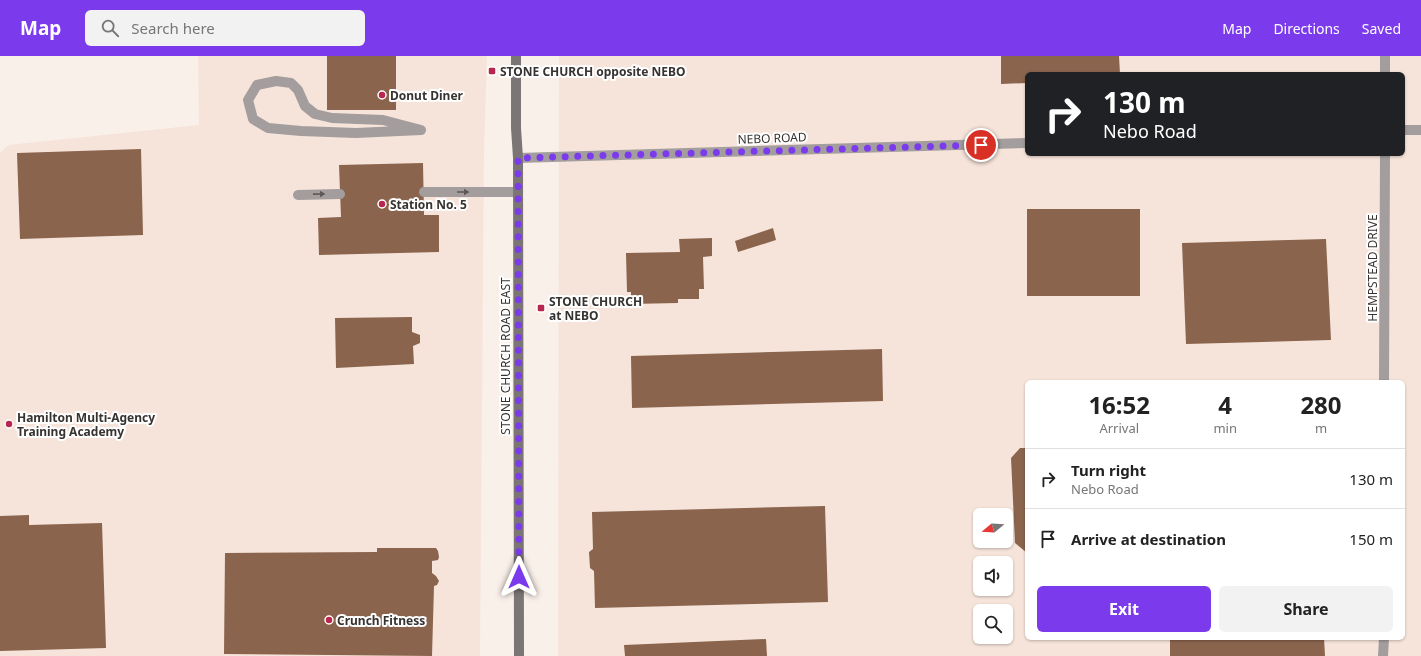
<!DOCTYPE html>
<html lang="en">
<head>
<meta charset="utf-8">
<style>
  :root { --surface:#fff; --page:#f2f2f2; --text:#222; --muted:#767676; --line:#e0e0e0; --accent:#7c3aed }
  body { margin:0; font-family:"Noto Sans",sans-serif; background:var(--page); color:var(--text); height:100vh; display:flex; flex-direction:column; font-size:15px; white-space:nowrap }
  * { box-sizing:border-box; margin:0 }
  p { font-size:13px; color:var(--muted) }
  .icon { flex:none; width:22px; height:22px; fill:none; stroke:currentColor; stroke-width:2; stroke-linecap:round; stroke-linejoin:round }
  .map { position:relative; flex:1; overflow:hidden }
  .details { position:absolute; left:1025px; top:324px; width:380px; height:260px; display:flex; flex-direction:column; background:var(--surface); border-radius:6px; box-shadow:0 1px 3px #0004 }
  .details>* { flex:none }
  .top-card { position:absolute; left:1025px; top:16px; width:380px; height:84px; border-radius:6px; box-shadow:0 1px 3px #0004; background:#202124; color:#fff; overflow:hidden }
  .needle { width:26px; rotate:252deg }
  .controls { position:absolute; left:973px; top:452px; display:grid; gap:8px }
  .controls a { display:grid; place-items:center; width:40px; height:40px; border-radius:6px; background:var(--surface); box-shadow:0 1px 3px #0004; font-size:20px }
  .pin { position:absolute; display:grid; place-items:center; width:34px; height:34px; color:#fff; margin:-17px; border:2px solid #fff; border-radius:50%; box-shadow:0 1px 4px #0007 }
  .me { position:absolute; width:44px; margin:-22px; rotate:0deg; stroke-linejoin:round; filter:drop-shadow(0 0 3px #0008) }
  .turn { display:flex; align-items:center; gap:14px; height:84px; padding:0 12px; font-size:18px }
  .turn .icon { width:52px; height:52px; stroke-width:2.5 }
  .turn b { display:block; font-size:28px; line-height:34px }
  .eta { display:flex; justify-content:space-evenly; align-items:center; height:68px; text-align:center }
  .eta b { font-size:24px; font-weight:700; line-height:28px }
  .action { display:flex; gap:8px; margin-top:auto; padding:8px 12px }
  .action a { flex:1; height:46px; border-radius:6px; background:var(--accent); color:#fff; font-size:16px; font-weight:700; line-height:46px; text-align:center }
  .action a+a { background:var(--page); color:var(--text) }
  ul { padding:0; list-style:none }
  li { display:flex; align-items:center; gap:12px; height:60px; padding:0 12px; border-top:1px solid var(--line) }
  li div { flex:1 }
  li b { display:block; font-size:15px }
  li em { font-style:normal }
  header { display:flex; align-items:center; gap:24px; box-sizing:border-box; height:56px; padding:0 20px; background:var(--accent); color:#fff }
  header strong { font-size:19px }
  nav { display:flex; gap:22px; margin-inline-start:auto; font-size:14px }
  .search { width:280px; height:36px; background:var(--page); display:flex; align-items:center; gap:10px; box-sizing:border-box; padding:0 14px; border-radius:6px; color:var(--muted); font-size:15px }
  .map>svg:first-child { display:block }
  .built { fill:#f6e4da; fill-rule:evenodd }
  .building { fill:#8a644d }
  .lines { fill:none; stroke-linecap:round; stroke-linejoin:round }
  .service { stroke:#a39d9d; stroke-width:10 }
  .minor { stroke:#a39d9d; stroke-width:10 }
  .tertiary { stroke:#a39d9d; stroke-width:10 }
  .secondary { stroke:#7c7575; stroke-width:10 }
  .oneway { fill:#5d5857 }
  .route { stroke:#7c3aed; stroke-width:7; stroke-dasharray:0 12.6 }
  .poi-dot { fill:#b7274f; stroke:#fff; stroke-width:1.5 }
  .labels { text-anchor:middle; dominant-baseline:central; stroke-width:4; stroke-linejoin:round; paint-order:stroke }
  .poi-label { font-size:12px; font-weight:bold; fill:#373331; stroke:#fff; text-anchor:start }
  .street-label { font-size:12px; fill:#373331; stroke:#fff }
</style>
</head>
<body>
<header>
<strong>Map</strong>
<div class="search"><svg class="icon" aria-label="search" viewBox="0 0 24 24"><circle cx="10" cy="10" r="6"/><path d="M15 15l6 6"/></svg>Search here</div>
<nav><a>Map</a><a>Directions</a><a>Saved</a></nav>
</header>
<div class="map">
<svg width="1421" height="600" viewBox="0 0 1421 600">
  <rect width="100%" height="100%" fill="#faf0ea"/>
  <g class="built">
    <polygon points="198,0 487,0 484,99 480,600 0,600 0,97 8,89 199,69"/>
    <path d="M559,0H1421V600H558ZM1027,18H1403V98H1027ZM1027,326H1403V582H1027ZM980,459H1006V485H980ZM980,507H1006V533H980ZM980,555H1006V581H980Z"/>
  </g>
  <g class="building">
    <rect x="327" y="0" width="69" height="54"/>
    <polygon points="1001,0 1119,0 1120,18 1027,18 1027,27 1001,28"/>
    <polygon points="141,93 143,179 20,183 17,97"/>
    <polygon points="423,107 424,159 439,159 439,196 319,199 318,162 341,161 339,109"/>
    <rect x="1027" y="153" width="113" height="87"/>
    <polygon points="773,172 776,184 738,196 735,185"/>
    <polygon points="712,182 712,200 703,201 704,233 699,233 699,243 678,243 678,247 631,248 631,236 627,236 626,197 680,196 679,183"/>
    <polygon points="1326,183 1331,284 1186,288 1182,187"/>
    <polygon points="412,261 412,276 420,279 420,287 413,290 414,308 336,312 335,262"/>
    <polygon points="882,293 883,345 632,352 631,300"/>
    <polygon points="1020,392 1027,392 1027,497 1015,487 1011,402"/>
    <polygon points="825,450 828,546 595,552 594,515 590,512 589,496 593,493 592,456"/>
    <polygon points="29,459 29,469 102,467 106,592 0,595 0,460"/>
    <polygon points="377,492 436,492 438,495 439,501 438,504 432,505 432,517 436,520 439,525 437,529 434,530 432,600 224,598 225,497 377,496"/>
    <polygon points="1170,582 1324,582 1325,600 1170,600"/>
    <polygon points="766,583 767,600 625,600 624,589"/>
  </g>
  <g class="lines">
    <g class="service">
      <polygon points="276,25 291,27 298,34 305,50 315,58 332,62 383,64 421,74 356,77 301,75 268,72 253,63 248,44 257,29"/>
      <polyline points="424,136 518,136"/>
      <polyline points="298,139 340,138"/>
    </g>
    <g class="minor">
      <polyline points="1385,0 1385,18"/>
      <polyline points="1384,326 1385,98"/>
      <polyline points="1383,600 1384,582"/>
    </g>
    <g class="tertiary">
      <polyline points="1403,74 1421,74"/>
      <polyline points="518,102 1027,87"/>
    </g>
    <polyline class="secondary" points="516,0 516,72 518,102 519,600"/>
  </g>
  <defs><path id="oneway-solid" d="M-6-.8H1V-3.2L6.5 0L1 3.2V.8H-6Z"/></defs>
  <g class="oneway">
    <use href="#oneway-solid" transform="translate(463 136)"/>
    <use href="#oneway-solid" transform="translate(319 138) rotate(-1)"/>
  </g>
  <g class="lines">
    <polyline class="route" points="519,521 518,102 981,89"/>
  </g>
  <g class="poi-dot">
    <rect x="488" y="11" width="8" height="8" rx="2"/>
    <circle cx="382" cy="39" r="4"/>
    <circle cx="382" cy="148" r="4"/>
    <rect x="537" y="248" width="8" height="8" rx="2"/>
    <circle cx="9" cy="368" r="4"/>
    <circle cx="329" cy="564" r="4"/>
  </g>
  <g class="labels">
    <g class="poi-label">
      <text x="500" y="15">STONE CHURCH opposite NEBO</text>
      <text x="390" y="39">Donut Diner</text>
      <text x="390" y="148">Station No. 5</text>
      <text x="549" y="245">STONE CHURCH<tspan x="549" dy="14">at NEBO</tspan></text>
      <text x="17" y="361">Hamilton Multi-Agency<tspan x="17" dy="14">Training Academy</tspan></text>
      <text x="337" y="564">Crunch Fitness</text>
    </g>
    <g class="street-label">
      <text transform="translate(772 82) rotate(-2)">NEBO ROAD</text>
      <text transform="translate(1372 212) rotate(-90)">HEMPSTEAD DRIVE</text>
      <text transform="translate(505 300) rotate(-90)">STONE CHURCH ROAD EAST</text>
    </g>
  </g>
</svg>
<div class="controls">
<a><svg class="needle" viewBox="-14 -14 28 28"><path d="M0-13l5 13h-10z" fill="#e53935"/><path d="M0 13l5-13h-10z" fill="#767676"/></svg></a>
<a><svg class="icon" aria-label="sound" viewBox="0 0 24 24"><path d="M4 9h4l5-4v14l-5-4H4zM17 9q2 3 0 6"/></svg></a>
<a><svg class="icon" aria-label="search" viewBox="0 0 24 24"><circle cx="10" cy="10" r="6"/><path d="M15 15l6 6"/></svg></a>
</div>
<div class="pin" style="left:981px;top:89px;background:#d93025"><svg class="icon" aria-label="arrive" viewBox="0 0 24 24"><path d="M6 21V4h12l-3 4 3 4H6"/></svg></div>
<svg class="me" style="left:519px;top:521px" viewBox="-20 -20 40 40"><path d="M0-17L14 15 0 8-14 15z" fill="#7c3aed" stroke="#fff" stroke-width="4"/></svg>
<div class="top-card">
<div class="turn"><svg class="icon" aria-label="right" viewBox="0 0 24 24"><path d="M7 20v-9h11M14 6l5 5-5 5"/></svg><div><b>130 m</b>Nebo Road</div></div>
</div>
<section class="details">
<div class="eta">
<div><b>16:52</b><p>Arrival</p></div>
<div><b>4</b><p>min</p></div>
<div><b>280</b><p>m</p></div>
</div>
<ul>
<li><svg class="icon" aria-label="right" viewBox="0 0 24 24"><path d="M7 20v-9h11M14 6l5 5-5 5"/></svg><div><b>Turn right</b><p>Nebo Road</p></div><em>130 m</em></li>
<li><svg class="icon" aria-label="arrive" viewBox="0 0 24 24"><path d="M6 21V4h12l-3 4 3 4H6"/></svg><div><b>Arrive at destination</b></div><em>150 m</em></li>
</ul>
<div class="action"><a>Exit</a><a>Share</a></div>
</section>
</div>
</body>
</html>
